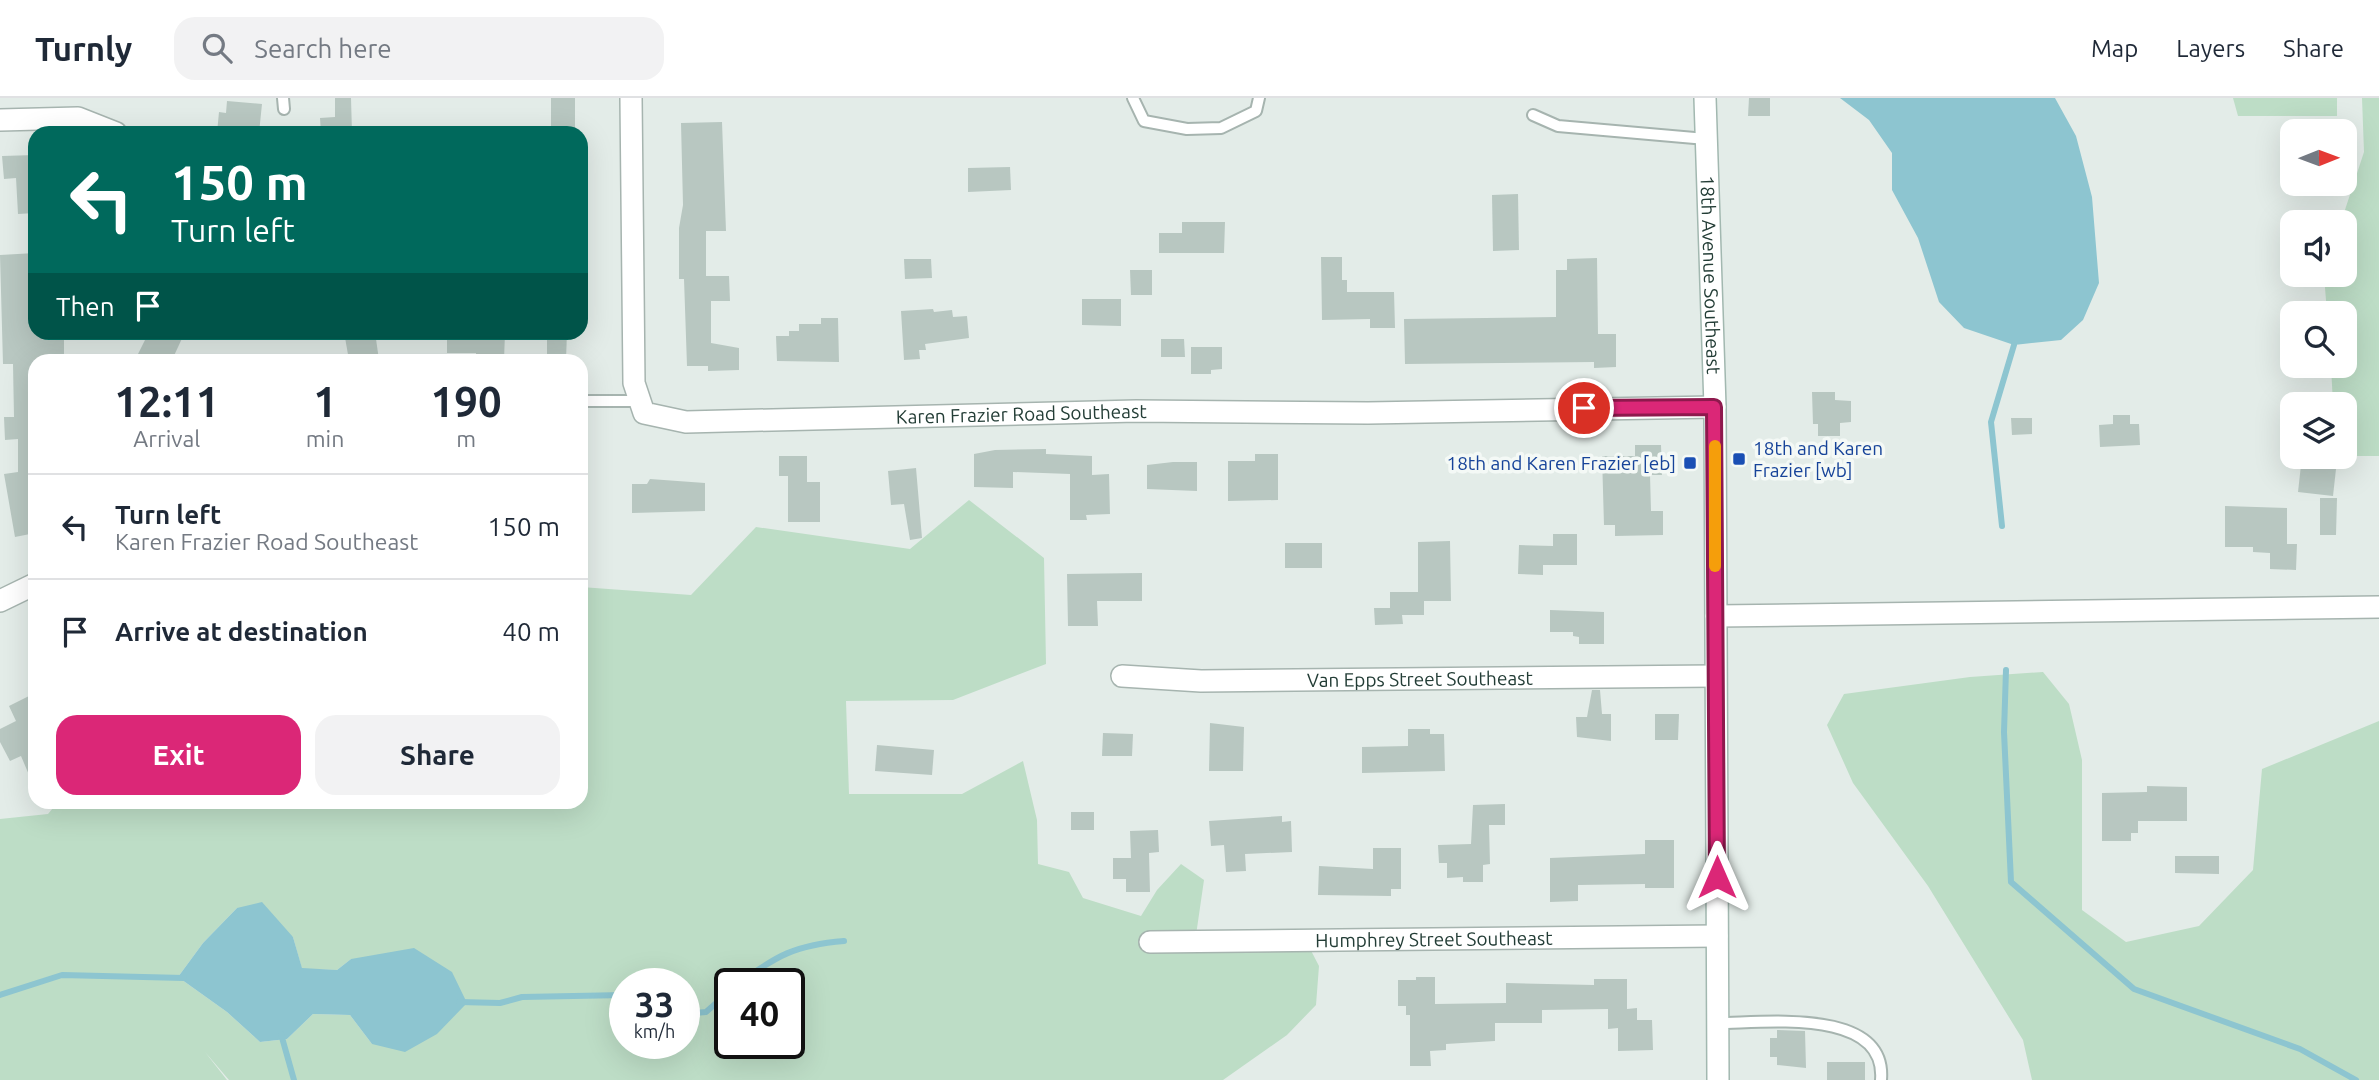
<!DOCTYPE html>
<html lang="en">
<head>
<meta charset="utf-8">
<style>
  :root { --surface:#fff; --page:#f2f2f3; --text:#1f2937; --muted:#747a83; --line:#e0e1e3; --accent:#db2777 }
  body { margin:0; font-family:Ubuntu,sans-serif; background:var(--page); color:var(--text); height:100vh; display:flex; flex-direction:column; font-size:26px; white-space:nowrap }
  * { box-sizing:border-box; margin:0 }
  p { font-size:23px; color:var(--muted) }
  .icon { flex:none; width:38px; height:38px; fill:none; stroke:currentColor; stroke-width:2; stroke-linecap:round; stroke-linejoin:round }
  .map { position:relative; flex:1; overflow:hidden }
  .drawer { position:absolute; left:28px; top:256px; width:560px; height:455px; display:flex; flex-direction:column; background:var(--surface); border-radius:21px; box-shadow:0 7px 28px #0002 }
  .drawer>* { flex:none }
  .guide { position:absolute; left:28px; top:28px; width:560px; height:214px; border-radius:21px; box-shadow:0 7px 28px #0002; background:#00695c; color:#fff; overflow:hidden }
  .needle { width:46px; rotate:89deg }
  .tools { position:absolute; left:2280px; top:21px; display:grid; gap:14px }
  .tools a { display:grid; place-items:center; width:77px; height:77px; border-radius:14px; background:var(--surface); box-shadow:0 7px 28px #0002; font-size:35px }
  .speed { position:absolute; left:609px; top:870px; display:flex; gap:14px; font-size:35px; font-weight:700; text-align:center }
  .speed>* { display:grid; place-content:center; width:91px; height:91px; border-radius:50%; background:var(--surface); box-shadow:0 7px 28px #0002; line-height:1 }
  .speed small { font-size:18px; font-weight:400 }
  .speed .limit { border:4px solid #111; border-radius:10px; background:#fff; color:#111 }
  .pin { position:absolute; display:grid; place-items:center; width:60px; height:60px; color:#fff; margin:-30px; border:4px solid #fff; border-radius:50%; box-shadow:0 2px 7px #0007 }
  .me { position:absolute; width:77px; margin:-38px; rotate:0deg; stroke-linejoin:round; filter:drop-shadow(0 0 5px #0008) }
  .turn { display:flex; align-items:center; gap:24px; height:147px; padding:0 28px; font-size:32px }
  .turn .icon { width:91px; height:91px; stroke-width:2.5 }
  .turn b { display:block; font-size:49px; line-height:60px }
  .then { display:flex; align-items:center; height:66px; padding:0 28px; background:#0003; gap:14px; font-size:26px }
  .eta { display:flex; justify-content:space-evenly; align-items:center; height:119px; text-align:center }
  .eta b { font-size:42px; font-weight:700; line-height:49px }
  .action { display:flex; gap:14px; margin-top:auto; padding:14px 28px }
  .action a { flex:1; height:80px; border-radius:21px; background:var(--accent); color:#fff; font-size:28px; font-weight:700; line-height:80px; text-align:center }
  .action a+a { background:var(--page); color:var(--text) }
  ul { padding:0; list-style:none }
  li { display:flex; align-items:center; gap:21px; height:105px; padding:0 28px; border-top:2px solid var(--line) }
  li div { flex:1 }
  li b { display:block; font-size:26px }
  li em { font-style:normal }
  header { display:flex; align-items:center; gap:42px; box-sizing:border-box; height:98px; padding:0 35px; background:var(--surface); border-bottom:2px solid var(--line) }
  header strong { font-size:33px }
  nav { display:flex; gap:38px; margin-inline-start:auto; font-size:24px }
  .search { width:490px; height:63px; background:var(--page); display:flex; align-items:center; gap:18px; box-sizing:border-box; padding:0 24px; border-radius:21px; color:var(--muted); font-size:26px }
  .map>svg:first-child { display:block }
  .green { fill:#bdddc6; fill-rule:evenodd }
  .water { fill:#8dc5d0 }
  .lines { fill:none; stroke-linecap:round; stroke-linejoin:round }
  .stream { stroke:#8dc5d0; stroke-width:6 }
  .building { fill:#b8c7c1 }
  .lane-casing { stroke:#a6b4af; stroke-width:14 }
  .street-casing { stroke:#a6b4af; stroke-width:24 }
  .secondary-casing { stroke:#a2b8b0; stroke-width:24 }
  .lane { stroke:#fff; stroke-width:10 }
  .street { stroke:#fff; stroke-width:21 }
  .secondary { stroke:#fff; stroke-width:21 }
  .route-casing { stroke:#8e194d; stroke-width:18 }
  .route { stroke:#db2777; stroke-width:12 }
  .slow { stroke:#f59e0b; stroke-width:12 }
  .transit-dot { fill:#1a4fb4; stroke:#f4f9f6; stroke-width:2.5 }
  .labels { text-anchor:middle; dominant-baseline:central; stroke-width:7; stroke-linejoin:round; paint-order:stroke }
  .street-label { font-size:19px; fill:#233d36; stroke:#f4f9f6 }
  .transit-label { font-size:19px; fill:#164399; stroke:#f4f9f6; text-anchor:start }
</style>
</head>
<body>
<header>
<strong>Turnly</strong>
<div class="search"><svg class="icon" aria-label="search" viewBox="0 0 24 24"><circle cx="10" cy="10" r="6"/><path d="M15 15l6 6"/></svg>Search here</div>
<nav><a>Map</a><a>Layers</a><a>Share</a></nav>
</header>
<div class="map">
<svg width="2379" height="982" viewBox="0 0 2379 982">
  <rect width="100%" height="100%" fill="#e3ece8"/>
  <g class="green">
    <polygon points="2233,0 2337,0 2337,18 2238,18"/>
    <polygon points="2362,0 2379,0 2379,358 2345,358 2345,306 2333,306 2331,268 2345,268 2345,215 2327,215 2324,177 2345,177 2345,124 2341,124 2364,54"/>
    <path d="M969,402L1044,460L1046,566L953,602L846,603L849,696H962L1023,663L1037,722L1038,766L1069,774L1083,800L1141,818L1157,792L1181,766L1204,782L1195,844L1306,843L1319,868L1316,907L1287,937L1223,982H229L205,954L227,982H0V721L48,716L58,704H581V489L691,497L756,429L910,451ZM237,810L293,839L302,871L337,872L351,861L372,946L350,917L313,916L287,941L260,944L227,914L178,879L203,845ZM625,886H684V945H625ZM730,886H789V945H730Z"/>
    <polygon points="2043,574 2069,606 2082,662 2082,812 2126,844 2199,828 2253,772 2262,671 2379,623 2379,982 2032,982 2023,942 1928,788 1853,685 1827,627 1844,596 1970,579"/>
  </g>
  <g class="water">
    <polygon points="1840,0 2055,0 2076,38 2092,99 2099,185 2083,222 2061,242 2014,247 1964,230 1939,204 1918,140 1892,92 1892,55 1869,22"/>
    <polygon points="262,804 293,839 302,870 337,872 351,861 414,850 452,874 467,905 437,936 405,954 372,946 350,917 313,916 287,941 260,944 227,914 178,879 203,845 237,810"/>
  </g>
  <g class="lines">
    <g class="stream">
      <polyline points="2002,428 1991,324 2014,247"/>
      <polyline points="2006,572 2004,634 2011,784 2134,891 2300,951 2356,982"/>
      <path d="M738,886C777,857 796,847 844,843"/>
      <polyline points="0,897 62,877 184,880"/>
      <polyline points="459,904 500,905 522,899 625,897"/>
      <polyline points="684,916 706,914 730,893"/>
      <polyline points="281,936 294,982"/>
    </g>
  </g>
  <g class="building">
    <polygon points="335,0 351,0 352,35 321,35 320,20 335,19"/>
    <rect x="551" y="0" width="24" height="35"/>
    <polygon points="1749,0 1770,0 1770,18 1748,18"/>
    <polygon points="227,3 262,6 259,35 217,35 219,14 226,15"/>
    <polygon points="722,24 726,133 706,133 706,178 729,178 730,203 711,203 711,245 739,250 739,272 708,273 708,268 687,268 684,181 679,181 679,130 683,107 681,25"/>
    <polygon points="35,57 35,115 18,116 16,80 4,81 2,58"/>
    <polygon points="1010,69 1011,92 968,94 968,70"/>
    <polygon points="1518,96 1519,152 1493,153 1492,97"/>
    <polygon points="1182,124 1225,124 1224,155 1159,155 1159,135 1182,135"/>
    <polygon points="35,155 35,234 41,234 41,239 64,239 64,262 35,262 35,435 15,439 4,376 18,374 18,341 5,342 4,319 14,319 13,266 3,266 0,157"/>
    <polygon points="1321,159 1342,159 1342,182 1347,182 1347,194 1394,194 1395,230 1370,230 1370,221 1322,222"/>
    <polygon points="1597,160 1598,236 1616,236 1616,269 1594,270 1594,264 1405,266 1404,221 1556,219 1556,172 1567,172 1567,161"/>
    <polygon points="904,161 931,161 932,180 905,181"/>
    <polygon points="1130,172 1152,172 1152,197 1131,197"/>
    <polygon points="1082,201 1121,201 1121,228 1082,227"/>
    <polygon points="933,211 934,214 952,212 953,219 967,218 969,240 925,246 926,252 919,252 920,261 904,262 901,213"/>
    <polygon points="821,220 838,220 839,264 777,263 776,238 789,238 789,233 799,233 799,226 821,226"/>
    <polygon points="149,234 185,234 172,262 135,262"/>
    <polygon points="344,234 375,234 379,262 349,262"/>
    <polygon points="547,234 567,234 566,262 547,262"/>
    <polygon points="447,235 505,235 504,262 476,262 476,255 447,255"/>
    <polygon points="1161,241 1184,241 1185,259 1161,259"/>
    <polygon points="1191,249 1222,249 1222,271 1211,272 1211,276 1191,276"/>
    <polygon points="1812,294 1835,294 1835,302 1851,303 1851,324 1840,325 1840,338 1818,338 1818,326 1813,326"/>
    <polygon points="2113,317 2130,317 2130,326 2139,326 2140,347 2100,349 2099,327 2113,326"/>
    <polygon points="2011,320 2032,320 2032,336 2012,337"/>
    <polygon points="1635,347 1661,347 1662,377 1650,377 1651,413 1663,413 1663,437 1615,438 1615,427 1604,427 1602,358 1635,358"/>
    <polygon points="1046,351 1046,356 1092,358 1092,377 1109,376 1110,416 1086,417 1087,422 1070,422 1070,376 1013,374 1013,390 974,389 974,356 995,352"/>
    <polygon points="1255,356 1278,356 1278,402 1228,403 1228,363 1255,363"/>
    <polygon points="779,358 807,358 807,384 820,384 820,424 788,424 788,378 779,378"/>
    <polygon points="1173,364 1197,364 1197,393 1147,391 1147,367"/>
    <polygon points="2301,367 2336,371 2333,398 2298,394"/>
    <polygon points="916,370 922,440 910,442 904,406 891,407 888,373"/>
    <polygon points="650,381 705,385 705,413 632,415 632,386 647,386"/>
    <polygon points="2320,400 2337,400 2336,437 2320,437"/>
    <polygon points="2225,408 2287,410 2287,446 2297,446 2296,472 2270,471 2270,455 2253,454 2253,449 2225,449"/>
    <polygon points="1553,436 1577,436 1577,467 1543,467 1543,477 1518,476 1519,447 1553,448"/>
    <polygon points="1450,443 1451,503 1424,503 1424,517 1402,517 1403,526 1375,527 1374,510 1390,510 1390,494 1418,494 1418,444"/>
    <rect x="1285" y="445" width="37" height="25"/>
    <polygon points="1142,475 1142,503 1097,503 1098,528 1068,528 1067,476"/>
    <polygon points="1550,512 1604,514 1604,546 1579,546 1579,539 1573,538 1573,534 1550,534"/>
    <polygon points="1592,592 1600,592 1602,616 1611,616 1611,643 1577,639 1576,619 1587,619"/>
    <polygon points="35,595 35,691 21,658 10,663 0,644 0,631 16,623 9,608"/>
    <polygon points="1655,616 1679,616 1678,642 1655,642"/>
    <polygon points="1210,625 1244,629 1243,673 1209,673"/>
    <polygon points="1408,631 1430,631 1430,636 1444,636 1445,673 1362,675 1362,649 1408,648"/>
    <polygon points="1103,635 1133,636 1132,658 1102,658"/>
    <polygon points="877,647 934,652 932,677 875,673"/>
    <polygon points="2147,688 2187,689 2187,723 2138,723 2138,735 2131,735 2131,743 2102,743 2102,695 2147,694"/>
    <polygon points="1505,706 1505,727 1489,727 1490,766 1483,767 1483,784 1463,784 1463,779 1447,780 1447,765 1439,765 1438,747 1471,746 1473,707"/>
    <rect x="1071" y="714" width="23" height="18"/>
    <polygon points="1282,718 1282,724 1291,723 1292,754 1245,756 1246,773 1226,774 1224,747 1211,748 1209,723"/>
    <polygon points="1158,732 1159,754 1149,755 1150,794 1126,794 1126,781 1113,781 1113,760 1131,760 1130,733"/>
    <polygon points="1645,742 1674,742 1674,790 1645,790 1645,786 1578,787 1578,803 1550,804 1550,760 1645,756"/>
    <polygon points="1373,750 1401,750 1401,791 1391,791 1391,798 1318,797 1319,768 1373,771"/>
    <polygon points="2175,758 2219,758 2219,776 2175,775"/>
    <polygon points="1416,879 1435,879 1435,906 1506,905 1506,885 1594,887 1594,881 1627,881 1627,911 1637,910 1637,922 1652,922 1653,952 1618,953 1618,930 1608,931 1608,911 1542,912 1542,925 1495,925 1495,943 1446,946 1446,952 1430,953 1431,968 1410,968 1410,917 1406,917 1406,908 1398,908 1398,882 1416,882"/>
    <polygon points="1777,932 1805,933 1806,970 1777,967 1777,959 1770,959 1770,940 1777,940"/>
    <rect x="1827" y="964" width="38" height="18"/>
  </g>
  <g class="lines">
    <defs>
      <g id="lane">
        <polyline points="283,0 284,11"/>
        <polyline points="1133,0 1144,23 1187,31 1221,30 1256,13 1259,0"/>
        <polyline points="1533,17 1558,28 1706,41"/>
        <polyline points="581,303 640,303"/>
        <path d="M1718,925C1764,925 1887,909 1881,982"/>
      </g>
      <g id="street">
        <path id="s1" d="M631,0L634,285L644,315L686,324L1136,313L1368,315L1715,309"/>
        <polyline points="0,22 78,20 116,35"/>
        <polyline points="0,503 35,486"/>
        <polyline points="1716,518 2379,509"/>
        <path id="s2" d="M1122,578L1201,583L1715,578"/>
        <path id="s3" d="M1150,844L1717,838"/>
      </g>
      <g id="secondary">
        <path id="s4" d="M1705,0L1715,309L1718,982"/>
      </g>
    </defs>
    <use href="#lane" class="lane-casing"/>
    <use href="#street" class="street-casing"/>
    <use href="#secondary" class="secondary-casing"/>
    <use href="#lane" class="lane"/>
    <use href="#street" class="street"/>
    <use href="#secondary" class="secondary"/>
  </g>
  <g class="lines">
    <defs>
      <polyline id="route" points="1584,310 1714,309 1717,779"/>
    </defs>
    <use href="#route" class="route-casing"/>
    <use href="#route" class="route"/>
    <polyline class="slow" points="1715,348 1715,468"/>
  </g>
  <g class="transit-dot">
    <rect x="1732" y="354" width="14" height="14" rx="3.5"/>
    <rect x="1683" y="358" width="14" height="14" rx="3.5"/>
  </g>
  <g class="labels">
    <g class="street-label">
      <text stroke="none"><textPath href="#s4" startOffset="177">18th Avenue Southeast</textPath></text>
      <text stroke="none"><textPath href="#s1" startOffset="695">Karen Frazier Road Southeast</textPath></text>
      <text stroke="none"><textPath href="#s2" startOffset="298">Van Epps Street Southeast</textPath></text>
      <text stroke="none"><textPath href="#s3" startOffset="284">Humphrey Street Southeast</textPath></text>
    </g>
    <g class="transit-label">
      <text x="1753" y="350">18th and Karen<tspan x="1753" dy="22">Frazier [wb]</tspan></text>
      <text x="1676" y="365" text-anchor="end">18th and Karen Frazier [eb]</text>
    </g>
  </g>
</svg>
<div class="tools">
<a><svg class="needle" viewBox="-14 -14 28 28"><path d="M0-13l5 13h-10z" fill="#e53935"/><path d="M0 13l5-13h-10z" fill="#747a83"/></svg></a>
<a><svg class="icon" aria-label="sound" viewBox="0 0 24 24"><path d="M4 9h4l5-4v14l-5-4H4zM17 9q2 3 0 6"/></svg></a>
<a><svg class="icon" aria-label="search" viewBox="0 0 24 24"><circle cx="10" cy="10" r="6"/><path d="M15 15l6 6"/></svg></a>
<a><svg class="icon" aria-label="layers" viewBox="0 0 24 24"><path d="M12 4l9 5-9 5-9-5zM3 14l9 5 9-5"/></svg></a>
</div>
<div class="speed"><div>33<small>km/h</small></div><div class="limit">40</div></div>
<div class="pin" style="left:1584px;top:310px;background:#d93025"><svg class="icon" aria-label="arrive" viewBox="0 0 24 24"><path d="M6 21V4h12l-3 4 3 4H6"/></svg></div>
<svg class="me" style="left:1717px;top:779px" viewBox="-20 -20 40 40"><path d="M0-17L14 15 0 8-14 15z" fill="#db2777" stroke="#fff" stroke-width="4"/></svg>
<div class="guide">
<div class="turn"><svg class="icon" aria-label="left" viewBox="0 0 24 24"><path d="M17 20v-9H6M10 6l-5 5 5 5"/></svg><div><b>150 m</b>Turn left</div></div>
<div class="then">Then<svg class="icon" aria-label="arrive" viewBox="0 0 24 24"><path d="M6 21V4h12l-3 4 3 4H6"/></svg></div>
</div>
<section class="drawer">
<div class="eta">
<div><b>12:11</b><p>Arrival</p></div>
<div><b>1</b><p>min</p></div>
<div><b>190</b><p>m</p></div>
</div>
<ul>
<li><svg class="icon" aria-label="left" viewBox="0 0 24 24"><path d="M17 20v-9H6M10 6l-5 5 5 5"/></svg><div><b>Turn left</b><p>Karen Frazier Road Southeast</p></div><em>150 m</em></li>
<li><svg class="icon" aria-label="arrive" viewBox="0 0 24 24"><path d="M6 21V4h12l-3 4 3 4H6"/></svg><div><b>Arrive at destination</b></div><em>40 m</em></li>
</ul>
<div class="action"><a>Exit</a><a>Share</a></div>
</section>
</div>
</body>
</html>
